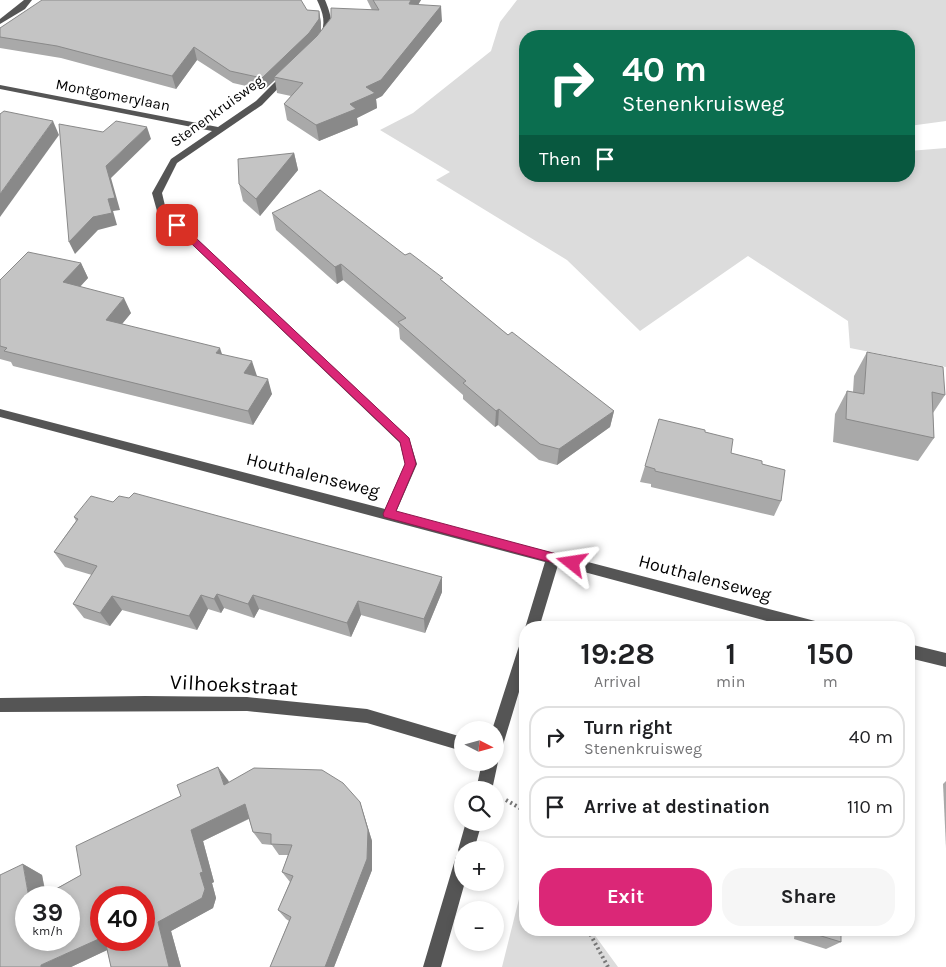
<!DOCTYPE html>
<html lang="en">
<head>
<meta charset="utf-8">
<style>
  :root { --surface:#fff; --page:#f6f6f6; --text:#202124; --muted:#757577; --line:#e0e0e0; --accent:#db2777 }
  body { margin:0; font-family:Karla,sans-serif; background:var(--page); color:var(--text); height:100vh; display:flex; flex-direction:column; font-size:19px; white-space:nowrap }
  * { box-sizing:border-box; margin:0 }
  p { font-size:16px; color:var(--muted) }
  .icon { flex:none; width:28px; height:28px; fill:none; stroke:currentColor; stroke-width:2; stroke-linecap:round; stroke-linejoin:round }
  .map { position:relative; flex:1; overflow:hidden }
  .details { position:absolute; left:519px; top:621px; width:396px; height:315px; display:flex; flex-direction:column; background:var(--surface); border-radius:20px; box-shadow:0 2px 8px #0003 }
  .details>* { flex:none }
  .guide { position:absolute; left:519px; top:30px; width:396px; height:152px; border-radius:20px; box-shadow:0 2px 8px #0003; background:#0b6e4f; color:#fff; overflow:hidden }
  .needle { width:32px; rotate:96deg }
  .fabs { position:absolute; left:454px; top:721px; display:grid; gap:10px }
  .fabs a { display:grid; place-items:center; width:50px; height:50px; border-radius:50%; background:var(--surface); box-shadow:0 2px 8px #0003; font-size:25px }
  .speed { position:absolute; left:15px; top:886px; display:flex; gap:10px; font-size:25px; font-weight:700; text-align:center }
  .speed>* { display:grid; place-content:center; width:65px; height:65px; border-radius:50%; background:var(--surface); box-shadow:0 2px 8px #0003; line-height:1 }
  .speed small { font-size:12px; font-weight:400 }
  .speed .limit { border:8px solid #d22; background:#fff; color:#111 }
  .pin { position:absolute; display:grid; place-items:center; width:42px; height:42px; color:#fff; margin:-21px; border-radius:10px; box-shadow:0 2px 8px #0006 }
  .me { position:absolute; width:55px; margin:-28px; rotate:285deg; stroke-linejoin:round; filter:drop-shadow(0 0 4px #0008) }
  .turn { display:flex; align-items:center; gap:18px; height:105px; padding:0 20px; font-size:22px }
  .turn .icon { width:65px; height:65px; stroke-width:2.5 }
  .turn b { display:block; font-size:35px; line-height:42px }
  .then { display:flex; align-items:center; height:48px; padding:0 20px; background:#0003; gap:10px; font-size:19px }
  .eta { display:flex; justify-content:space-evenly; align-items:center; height:85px; text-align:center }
  .eta b { font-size:30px; font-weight:700; line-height:35px }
  .button { display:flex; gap:10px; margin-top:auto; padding:10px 20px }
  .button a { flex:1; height:58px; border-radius:20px; background:var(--accent); color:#fff; font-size:20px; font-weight:700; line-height:58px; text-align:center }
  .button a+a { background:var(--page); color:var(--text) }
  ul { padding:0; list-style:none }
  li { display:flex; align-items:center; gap:15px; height:62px; margin:0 10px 8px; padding:0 10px; border:2px solid var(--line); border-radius:20px }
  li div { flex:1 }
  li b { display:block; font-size:19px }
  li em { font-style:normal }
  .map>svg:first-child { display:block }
  .green { fill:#dcdcdc }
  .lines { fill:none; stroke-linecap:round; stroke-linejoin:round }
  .path { stroke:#777; stroke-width:4; stroke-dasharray:2 3; stroke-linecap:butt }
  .minor { fill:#555; fill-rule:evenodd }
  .wall { fill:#a9a9a9 }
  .shaded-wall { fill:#898989 }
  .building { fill:#c4c4c4; stroke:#898989 }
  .route { fill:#db2777; stroke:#8e194d }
  .labels { text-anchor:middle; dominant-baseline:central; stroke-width:4; stroke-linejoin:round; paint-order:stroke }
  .far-street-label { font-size:15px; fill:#000; stroke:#fff }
  .street-label { font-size:18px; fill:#000; stroke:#fff }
  .near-street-label { font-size:21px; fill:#000; stroke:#fff }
</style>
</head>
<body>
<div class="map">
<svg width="946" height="967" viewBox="0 0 946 967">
  <rect width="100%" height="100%" fill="#fff"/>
  <g class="green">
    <polygon points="517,0 946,0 946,121 909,126 909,36 525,36 525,176 909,176 909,151 946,148 946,367 850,348 848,321 748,256 640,331 567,260 436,180 450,172 380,130 413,113 491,51 500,22"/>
    <polygon points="525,875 525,930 591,930 618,967 502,967"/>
  </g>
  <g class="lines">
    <g class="path">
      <polyline points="506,800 525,811"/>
      <polyline points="588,930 608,967"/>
    </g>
    <g class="minor">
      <polygon points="24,0 32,0 25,9 0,24 0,19"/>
      <path d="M317,0H325C330,12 337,31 323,39L319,37C327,24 323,13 317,0Z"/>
      <polygon points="284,73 291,75 262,105 177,163 162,193 166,210 409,438 417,464 396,512 819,622 824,623 826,628 793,628 558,565 539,628 525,628 545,562 0,417 0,409 385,509 405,464 400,443 157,211 152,193 171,159 212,131 0,89 0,85 218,127 256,101"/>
      <polygon points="525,642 525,672 503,745 500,750 495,753 495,730 492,730 518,649 520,644"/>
      <polygon points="909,644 946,653 946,667 909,658"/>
      <polygon points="145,696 247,697 367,709 462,737 462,751 367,723 247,711 0,712 0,698"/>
      <polygon points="495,756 498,762 492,790 476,790 482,762 495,762"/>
      <polygon points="466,822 482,822 474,850 462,850 462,882 465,882 441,967 423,967 454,863 456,857 460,855 458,850"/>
    </g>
  </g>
  <g class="wall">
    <polygon points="367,0 421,0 418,4 442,21 382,96 376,99 377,108 357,118 358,125 319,141 287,120 284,104 291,96 277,93 275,80 264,90 233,83 197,60 176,89 61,58 0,48 0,28 307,10 319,11 321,23 321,31 372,10"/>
    <polygon points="294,153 298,170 260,216 243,201 239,184"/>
    <polygon points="272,213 405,255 443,282 508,335 614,411 610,427 557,465 539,460 498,425 495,427 463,399 463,395 400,339 399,328 343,280 337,284 276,230"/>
    <polygon points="81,263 88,278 80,287 131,313 122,324 222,355 257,376 256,377 272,394 253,425 13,366 11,362 0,359 0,280"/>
    <polygon points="867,352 945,395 933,413 934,438 918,461 833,442 835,414 847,391 853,392 854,376"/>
    <polygon points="705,432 731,453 762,464 781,501 774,516 651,487 651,484 640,482 645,466"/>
    <polygon points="113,502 442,577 442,592 425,633 361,615 351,637 259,609 254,618 224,608 221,613 208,609 197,630 122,610 110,626 84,618 73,604 92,575 65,567 54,552 76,521 74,517"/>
    <polygon points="228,780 229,782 360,802 372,841 372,870 334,967 270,967 289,921 286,919 278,910 290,882 282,872 288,855 279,855 272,845 262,844 253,832 249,819 203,841 214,882 212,883 216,898 213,908 171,931 181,967 111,967 107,950 71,967 23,864 42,875 46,894 81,875"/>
    <polygon points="946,781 946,848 943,784"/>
    <polygon points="795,930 841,930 841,942 826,949 794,939"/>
  </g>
  <g class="shaded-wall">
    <polygon points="411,0 421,0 410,19 409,4"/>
    <polygon points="441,6 442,21 382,96 376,99 377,108 357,118 358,125 319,141 316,125 350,104"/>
    <polygon points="319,11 321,23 321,31 311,45 274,77 275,80 264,90 262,78"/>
    <polygon points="194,47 197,60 176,89 172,76"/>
    <polygon points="53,121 59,135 0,217 0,194"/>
    <polygon points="147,127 151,139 111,178 120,210 113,211 117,225 98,230 75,254 69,242 106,166"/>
    <polygon points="294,153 298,170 260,216 256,199"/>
    <polygon points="81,263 88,278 70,297 63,282"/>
    <polygon points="341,264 343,280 337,284 335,267"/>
    <polygon points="124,298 131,313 113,335 106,320"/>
    <polygon points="220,348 225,363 216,353"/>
    <polygon points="252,361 257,376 249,388 244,373"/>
    <polygon points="268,379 272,394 253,425 248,411"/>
    <polygon points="499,409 498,425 495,427 496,411"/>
    <polygon points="614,411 610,427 557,465 559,449"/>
    <polygon points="442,577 442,592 425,633 424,619"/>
    <polygon points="217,594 224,608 221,613 214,599"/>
    <polygon points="201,595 208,609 197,630 189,616"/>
    <polygon points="253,595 259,609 254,618 248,604"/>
    <polygon points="112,596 122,610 110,626 100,613"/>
    <polygon points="358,601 361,615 351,637 347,623"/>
    <polygon points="218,767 228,780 234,798 224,785"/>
    <polygon points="360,802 372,841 372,870 334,967 325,967"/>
    <polygon points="245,804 254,816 203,841 214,882 212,883 216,898 213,908 171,931 181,967 169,967 158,922 200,873 191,830"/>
    <polygon points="23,864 42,875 46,898 29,898"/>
    <polygon points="101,938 101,940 112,940 120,944 71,967 41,967 41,965"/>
  </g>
  <g class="building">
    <polygon points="42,0 301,0 307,10 319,11 319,19 309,33 262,78 230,71 194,47 172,76 57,46 0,37 0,28"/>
    <polygon points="373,0 411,0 409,4 441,6 381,80 366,87 375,93 350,104 356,109 316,125 284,104 303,83 274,77 317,36 331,18 331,8 379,10"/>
    <polygon points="4,111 53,121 0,194 0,114"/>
    <polygon points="116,121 147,127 106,166 115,198 108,199 112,213 93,217 69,242 59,124 103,132"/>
    <polygon points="294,153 256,199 239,184 238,159"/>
    <polygon points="320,190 405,255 410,253 443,278 440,279 508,335 512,332 614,411 559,449 540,444 499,409 496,411 463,383 466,381 398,322 406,318 341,264 335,267 272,213"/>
    <polygon points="28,252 81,263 63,282 124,298 106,320 220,348 216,353 252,361 244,373 268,379 248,411 4,351 7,348 0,346 0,280"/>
    <polygon points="867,352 943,367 945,395 932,392 934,438 846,419 847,391 864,394"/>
    <polygon points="659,419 705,430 705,432 733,439 731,453 762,461 762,464 785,470 781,501 655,471 655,469 645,466"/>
    <polygon points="134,493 442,577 424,619 358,601 347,623 253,595 248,604 217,594 214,599 201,595 189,616 112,596 100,613 73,604 97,566 54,552 78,519 74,517 91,496 113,502 119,496 129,498"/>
    <polygon points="218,767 224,785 254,768 322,770 343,783 360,802 368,830 367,859 325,967 270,967 291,917 278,910 293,876 282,872 292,845 271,844 271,834 253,832 245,804 191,830 203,872 200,873 205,889 202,898 158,922 169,967 111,967 105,940 144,940 144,898 101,898 101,938 41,965 41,967 0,967 0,875 23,864 29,898 26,898 26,940 69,940 69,898 40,898 81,875 76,846 181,796 177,785"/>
    <polygon points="808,930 841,930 841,942 808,932"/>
  </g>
  <polygon class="route" points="177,222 180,223 409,438 416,464 396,511 572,558 577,559 578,563 577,567 572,568 384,517 383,514 405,464 400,442 174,227 174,223"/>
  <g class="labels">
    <g class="far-street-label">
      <text transform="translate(113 95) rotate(11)">Montgomerylaan</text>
      <text transform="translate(217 111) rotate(-36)">Stenenkruisweg</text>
    </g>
    <g class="street-label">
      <text transform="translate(313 475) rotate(14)">Houthalenseweg</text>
      <text transform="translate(705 578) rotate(15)">Houthalenseweg</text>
    </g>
    <g class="near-street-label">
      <text transform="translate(234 685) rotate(3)">Vilhoekstraat</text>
    </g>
  </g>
</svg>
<div class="fabs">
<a><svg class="needle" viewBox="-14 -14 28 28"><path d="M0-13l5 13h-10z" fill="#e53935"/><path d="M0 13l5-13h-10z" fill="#757577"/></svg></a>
<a><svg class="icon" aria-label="search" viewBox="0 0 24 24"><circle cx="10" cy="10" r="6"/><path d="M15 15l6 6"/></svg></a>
<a>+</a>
<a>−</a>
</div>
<div class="speed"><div>39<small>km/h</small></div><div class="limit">40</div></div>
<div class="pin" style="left:177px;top:225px;background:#d93025"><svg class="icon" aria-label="arrive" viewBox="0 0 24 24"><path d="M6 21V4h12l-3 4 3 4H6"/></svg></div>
<svg class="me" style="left:572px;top:563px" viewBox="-20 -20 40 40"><path d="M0-17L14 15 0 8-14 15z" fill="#db2777" stroke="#fff" stroke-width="4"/></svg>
<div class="guide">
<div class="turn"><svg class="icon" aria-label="right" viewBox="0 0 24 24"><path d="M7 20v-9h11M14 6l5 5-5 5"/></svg><div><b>40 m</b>Stenenkruisweg</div></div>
<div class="then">Then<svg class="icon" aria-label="arrive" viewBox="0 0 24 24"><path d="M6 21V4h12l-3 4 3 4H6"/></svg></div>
</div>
<section class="details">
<div class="eta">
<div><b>19:28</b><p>Arrival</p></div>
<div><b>1</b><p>min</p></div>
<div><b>150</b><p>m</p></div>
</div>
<ul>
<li><svg class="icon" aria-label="right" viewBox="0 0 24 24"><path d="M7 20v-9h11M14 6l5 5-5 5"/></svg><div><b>Turn right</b><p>Stenenkruisweg</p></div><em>40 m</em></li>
<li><svg class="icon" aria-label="arrive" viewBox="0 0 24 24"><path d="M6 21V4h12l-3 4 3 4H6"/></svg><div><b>Arrive at destination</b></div><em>110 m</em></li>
</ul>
<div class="button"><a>Exit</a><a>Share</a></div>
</section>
</div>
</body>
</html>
